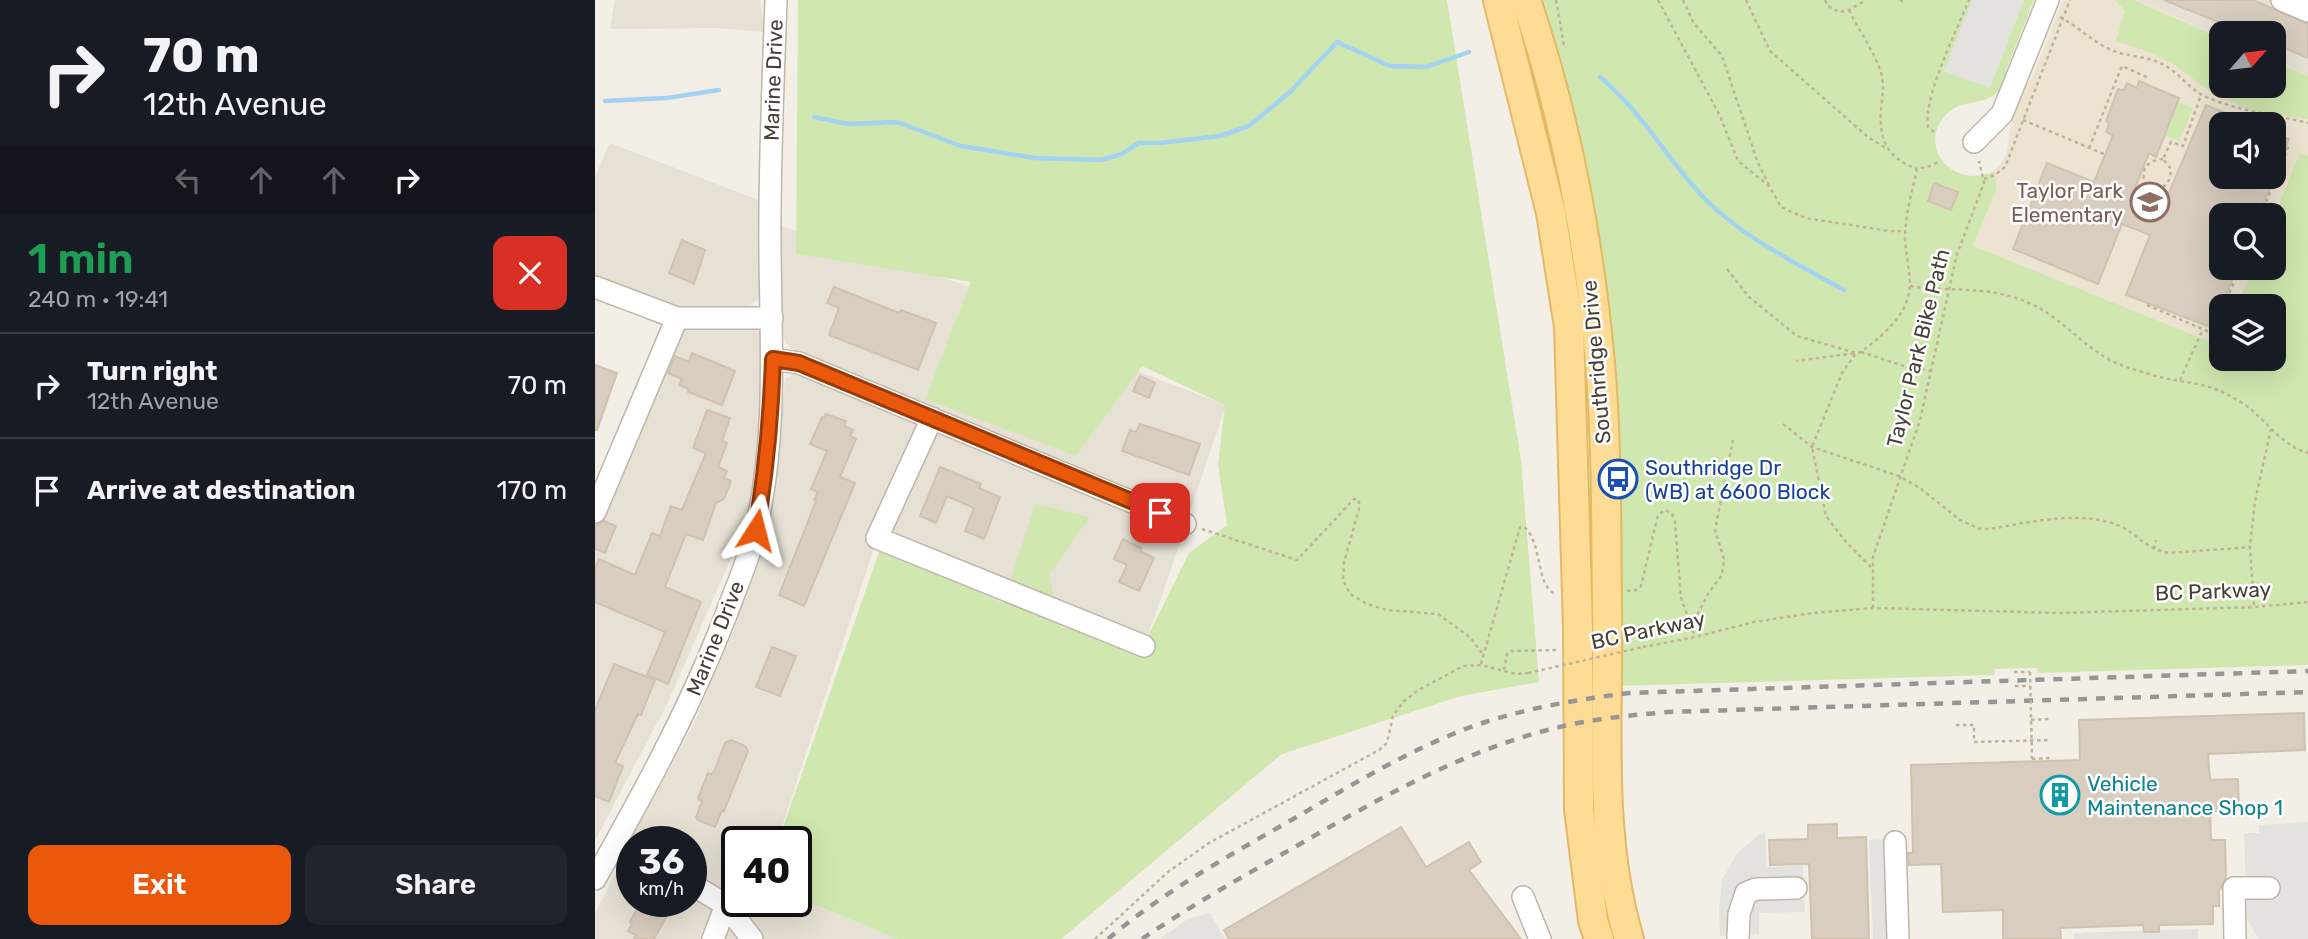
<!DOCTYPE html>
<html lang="en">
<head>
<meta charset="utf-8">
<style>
  :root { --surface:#171b24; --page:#20242c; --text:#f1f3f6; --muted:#9ea1a6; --line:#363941; --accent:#ea580c }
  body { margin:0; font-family:Rubik,sans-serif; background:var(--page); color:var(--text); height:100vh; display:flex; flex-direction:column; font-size:26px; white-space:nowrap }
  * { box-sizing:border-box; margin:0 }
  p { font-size:23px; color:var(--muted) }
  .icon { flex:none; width:38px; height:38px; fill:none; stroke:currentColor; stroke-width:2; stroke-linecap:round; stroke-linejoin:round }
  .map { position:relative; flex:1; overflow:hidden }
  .panel { display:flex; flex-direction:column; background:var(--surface); width:595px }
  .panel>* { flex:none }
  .banner { background:#171b24; color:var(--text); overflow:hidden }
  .needle { width:46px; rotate:62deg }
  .controls { position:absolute; left:1614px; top:21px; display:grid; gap:14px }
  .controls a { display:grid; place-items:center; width:77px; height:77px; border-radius:14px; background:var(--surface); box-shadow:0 7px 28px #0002; font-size:35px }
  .speed { position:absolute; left:21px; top:826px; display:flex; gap:14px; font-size:35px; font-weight:700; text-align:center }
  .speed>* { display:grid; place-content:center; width:91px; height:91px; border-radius:50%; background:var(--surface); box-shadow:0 7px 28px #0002; line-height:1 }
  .speed small { font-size:18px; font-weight:400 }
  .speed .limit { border:4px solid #111; border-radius:10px; background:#fff; color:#111 }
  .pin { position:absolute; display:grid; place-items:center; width:60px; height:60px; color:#fff; margin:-30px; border-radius:14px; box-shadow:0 4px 10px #0006 }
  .me { position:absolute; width:77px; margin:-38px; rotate:9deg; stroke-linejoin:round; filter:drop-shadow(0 0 5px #0008) }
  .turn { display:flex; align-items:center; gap:24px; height:147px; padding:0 28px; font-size:32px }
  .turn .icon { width:91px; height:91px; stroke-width:2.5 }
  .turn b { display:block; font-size:49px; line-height:60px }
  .lanes { display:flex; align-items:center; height:66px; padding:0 28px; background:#0003; justify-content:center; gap:35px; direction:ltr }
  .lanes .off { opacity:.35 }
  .round { display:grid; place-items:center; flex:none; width:74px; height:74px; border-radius:14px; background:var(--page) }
  .summary { display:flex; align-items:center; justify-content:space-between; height:119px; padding:0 28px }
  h1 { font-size:42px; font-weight:600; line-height:52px; color:#1e9e55 }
  .cta { display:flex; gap:14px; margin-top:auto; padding:14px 28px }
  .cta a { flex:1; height:80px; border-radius:14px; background:var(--accent); color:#fff; font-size:28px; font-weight:600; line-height:80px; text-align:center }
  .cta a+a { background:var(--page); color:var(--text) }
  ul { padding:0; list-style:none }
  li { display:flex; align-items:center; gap:21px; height:105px; padding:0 28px; border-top:2px solid var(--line) }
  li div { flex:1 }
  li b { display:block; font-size:26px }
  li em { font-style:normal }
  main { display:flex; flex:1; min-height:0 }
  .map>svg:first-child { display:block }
  .residential { fill:#e7e1d5; fill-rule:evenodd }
  .education { fill:#ece4d0; fill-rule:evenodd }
  .green { fill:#d0e8af }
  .parking { fill:#e4e2df }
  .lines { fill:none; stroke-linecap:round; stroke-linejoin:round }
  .stream { stroke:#a3d3f0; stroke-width:4.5 }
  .building { fill:#d8cdbf; stroke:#d0c2af; stroke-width:2 }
  .minor-casing { stroke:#bfb6a9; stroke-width:24 }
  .major-casing { stroke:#e3b965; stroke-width:32 }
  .path { stroke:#c0b29a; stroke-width:2.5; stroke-dasharray:3.5 3.5; stroke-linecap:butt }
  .minor { stroke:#fff; stroke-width:21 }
  .major { stroke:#fedc95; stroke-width:28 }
  .rail { stroke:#969696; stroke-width:4.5; stroke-dasharray:9 9; stroke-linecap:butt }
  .path-bridge { stroke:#c0b29a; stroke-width:2.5; stroke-dasharray:3.5 3.5; stroke-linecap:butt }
  .route-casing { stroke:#983908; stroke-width:18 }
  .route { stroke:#ea580c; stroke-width:12 }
  .labels { text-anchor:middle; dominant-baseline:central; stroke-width:5; stroke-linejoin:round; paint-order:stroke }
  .street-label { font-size:21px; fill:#463f36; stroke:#fff }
  .education-label { font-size:21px; fill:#785e54; stroke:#fff; text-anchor:end }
  .transit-label { font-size:21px; fill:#164399; stroke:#fff; text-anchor:start }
  .culture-label { font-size:21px; fill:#0d838f; stroke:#fff; text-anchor:start }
</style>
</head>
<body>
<main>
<section class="panel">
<div class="banner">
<div class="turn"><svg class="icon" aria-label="right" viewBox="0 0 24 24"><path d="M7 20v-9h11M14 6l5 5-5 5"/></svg><div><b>70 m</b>12th Avenue</div></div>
<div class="lanes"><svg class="icon off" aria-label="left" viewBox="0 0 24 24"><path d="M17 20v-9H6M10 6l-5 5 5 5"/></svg><svg class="icon off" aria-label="ahead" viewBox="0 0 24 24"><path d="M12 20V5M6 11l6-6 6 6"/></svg><svg class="icon off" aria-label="ahead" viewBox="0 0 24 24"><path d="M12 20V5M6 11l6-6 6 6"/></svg><svg class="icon" aria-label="right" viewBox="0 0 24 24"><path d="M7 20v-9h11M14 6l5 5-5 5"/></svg></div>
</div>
<div class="summary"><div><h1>1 min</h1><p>240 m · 19:41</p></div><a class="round" style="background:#d93025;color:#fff"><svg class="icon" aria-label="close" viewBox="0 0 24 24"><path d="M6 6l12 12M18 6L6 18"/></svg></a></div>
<ul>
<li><svg class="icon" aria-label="right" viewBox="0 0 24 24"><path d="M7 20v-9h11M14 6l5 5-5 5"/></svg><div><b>Turn right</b><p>12th Avenue</p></div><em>70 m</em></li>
<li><svg class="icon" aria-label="arrive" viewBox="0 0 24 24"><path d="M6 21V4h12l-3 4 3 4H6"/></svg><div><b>Arrive at destination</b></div><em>170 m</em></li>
</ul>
<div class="cta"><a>Exit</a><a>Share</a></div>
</section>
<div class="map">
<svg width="1713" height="939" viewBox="0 0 1713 939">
  <rect width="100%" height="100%" fill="#f3efe7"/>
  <g class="residential">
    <polygon points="20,0 165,0 169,32 122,28 15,29"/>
    <polygon points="1545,0 1713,0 1713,76 1678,61 1678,33 1626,33 1626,38"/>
    <polygon points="15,143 166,201 166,296 162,300 148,309 84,306 0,277 0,176"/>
    <polygon points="186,226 370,285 547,373 631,405 593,517 198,351 191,343 186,330"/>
    <polygon points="79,327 158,328 165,333 169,340 168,421 153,520 72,704 0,841 0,512"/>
    <path d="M203,371L589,532L549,646L282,539L182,842H142V901H201V897L303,939H0V914L40,832L98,725L139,630L181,489L190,379ZM37,842H96V901H37Z"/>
  </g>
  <path class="education" d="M1468,0H1545L1626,38V86H1678V61L1713,76V381L1658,359H1678V306H1626V346L1378,246L1402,188L1399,171L1410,158L1419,111L1427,86L1437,78ZM1626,124H1678V177H1626ZM1626,215H1678V268H1626Z"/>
  <g class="green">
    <polygon points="203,0 852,0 926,460 944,682 866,696 687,754 466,939 303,939 201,897 201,842 183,842 285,549 408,603 440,504 495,517 454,575 466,627 548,646 594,553 632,525 623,465 630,405 547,366 481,456 330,399 376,282 201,254"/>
    <path d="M943,0H1439L1411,70L1413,80C1393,113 1369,93 1349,117C1322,150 1362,190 1399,171L1402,188L1378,246L1626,346V359H1678V306H1642L1658,268H1678V219L1705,153L1713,156V665L1443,673L1442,668L1400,669L1399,675L1022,686L1021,500Z"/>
    <polygon points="1520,0 1538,0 1626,38 1626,86 1678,86 1678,61 1713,76 1713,119 1654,110 1610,88 1581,66 1554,52 1521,41 1530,11"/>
    <polygon points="1583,102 1598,108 1584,141 1570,135"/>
  </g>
  <g class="parking">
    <polygon points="1377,0 1429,0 1395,88 1349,71"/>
    <polygon points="1713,822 1713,939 1664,939 1652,920 1649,833 1664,833 1664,825"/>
    <polygon points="1170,831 1172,867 1208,866 1210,912 1164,913 1164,934 1125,936 1124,908 1127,880 1142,854 1163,835"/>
    <polygon points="1291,839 1293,939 1278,939 1274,840"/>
    <polygon points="615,913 630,939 565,939 594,918"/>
    <polygon points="1603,929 1603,939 1479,939 1478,933"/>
  </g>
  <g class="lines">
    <g class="stream">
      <path d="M1005,77C1046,111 1073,160 1110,199C1149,238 1201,263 1249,290"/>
      <polyline points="10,101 72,98 124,90"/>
      <polyline points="219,117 253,124 302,122 366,146 440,158 506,160 527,154 544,143 565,143 625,136 654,126 696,91 742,42 795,66 831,67 874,52"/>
    </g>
  </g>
  <g class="building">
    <polygon points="1569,0 1658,0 1713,24 1713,58 1678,43 1678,33 1651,33"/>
    <polygon points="1544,81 1584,98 1561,157 1554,153 1540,188 1571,200 1611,105 1657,124 1626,124 1626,177 1678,177 1678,132 1694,139 1664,215 1626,215 1626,268 1642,268 1618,328 1531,295 1555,235 1527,224 1503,284 1418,249 1452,163 1499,182 1518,135 1511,132 1514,123 1511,121 1523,89 1529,90 1532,83 1542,88"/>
    <polygon points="1339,183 1363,192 1356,210 1333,201"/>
    <polygon points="87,240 110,250 99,284 74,273"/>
    <polygon points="239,287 304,313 306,310 341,323 323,370 234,335 244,308 232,303"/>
    <polygon points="97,353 140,371 127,405 93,392 94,389 84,385 87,379 73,373 80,356 94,362"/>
    <polygon points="0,365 22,373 2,430 0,430"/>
    <polygon points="545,376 560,383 554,398 538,391"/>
    <polygon points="112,410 135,418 127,441 132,443 123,467 132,471 129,478 136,481 129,499 121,503 108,540 91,534 70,587 106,602 73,684 52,675 70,632 0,602 0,568 4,559 40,575 57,533 65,536 76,506 87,510 111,453 98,448"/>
    <polygon points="231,414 251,421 249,426 258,430 255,436 261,439 245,477 260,483 209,606 184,595 221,501 219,500 223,492 216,489 232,451 215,444 227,417 229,418"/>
    <polygon points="545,424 605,444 594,475 527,451 535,430 541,432"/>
    <polygon points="345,467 386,484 384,488 405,497 389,539 370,531 379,508 352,496 341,523 325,516"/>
    <polygon points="9,521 21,526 10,553 0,549 0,526"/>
    <polygon points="528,539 546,548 545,551 559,558 544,591 524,582 532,565 519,559"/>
    <polygon points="177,647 201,656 185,696 161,687"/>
    <polygon points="19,664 60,680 46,715 43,714 20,763 28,766 14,802 0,796 0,710"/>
    <polygon points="1709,713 1710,750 1613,754 1615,780 1643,779 1644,811 1615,811 1616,840 1630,840 1631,878 1624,891 1624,906 1618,906 1618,924 1564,925 1564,932 1549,932 1548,925 1465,928 1466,939 1408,939 1408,910 1348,912 1346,864 1314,865 1313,853 1318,853 1316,765 1485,760 1484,720"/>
    <polygon points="136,740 150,746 153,751 129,811 127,810 120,827 103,820 101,817 107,802 103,798 113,773 116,774 119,772 130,743"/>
    <polygon points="1242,824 1242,838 1271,837 1274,939 1217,939 1214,864 1175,865 1174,840 1213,839 1213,825"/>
    <polygon points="806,827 831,867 874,842 886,862 874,870 926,939 634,939 629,930"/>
    <polygon points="46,901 80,901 59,939 39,939 41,935 33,931 37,924 35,922"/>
  </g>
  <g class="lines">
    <defs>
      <g id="minor">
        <polyline points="1687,0 1713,11"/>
        <polyline points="1379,142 1407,114 1453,0"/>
        <polyline points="0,287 82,318 177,318"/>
        <polyline points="178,359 204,363 590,524"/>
        <polyline points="337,418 282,538 549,646"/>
        <polyline points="0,512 82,318"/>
        <polyline points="1300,842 1303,939"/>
        <path d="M0,879C51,789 101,697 137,599C146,576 156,552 161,529C182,438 176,346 175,254C174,170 178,85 181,0"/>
        <polyline points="96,884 131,905 157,939"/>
        <polyline points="928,897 945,939"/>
        <polyline points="118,939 131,905"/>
        <polyline points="1143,939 1144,914 1151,893 1161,889 1201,888"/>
        <polyline points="1640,939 1639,888 1674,888"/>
      </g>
      <g id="major">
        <polyline points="903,0 956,213 974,327 983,628 984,809 998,921 1004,939"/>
        <path d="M931,0C970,116 994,241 1005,363C1012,444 1011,526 1012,607C1014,717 1002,832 1034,939"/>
      </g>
    </defs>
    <use href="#minor" class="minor-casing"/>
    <use href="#major" class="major-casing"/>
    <g class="path">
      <polyline points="961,0 969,45"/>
      <polyline points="1063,0 1125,116 1143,161 1174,186 1186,207 1210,218 1294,231 1311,231"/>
      <polyline points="1088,0 1098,22 1127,56 1163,163 1174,185"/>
      <polyline points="1151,0 1175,51 1274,138 1291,148"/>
      <polyline points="1230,0 1233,6 1244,12 1254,10 1271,0"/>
      <polyline points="1305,0 1309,3"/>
      <path d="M1254,10C1264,31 1279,51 1286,73C1290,86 1287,97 1286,110C1284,142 1293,158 1322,169"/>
      <path d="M1465,17C1482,26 1497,41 1514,49C1533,58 1553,55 1571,66C1584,74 1595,89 1609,96C1642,111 1678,114 1713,123"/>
      <polyline points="1428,120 1509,154"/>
      <path d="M1339,132L1333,127C1328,97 1362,30 1374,0"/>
      <polyline points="1494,148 1527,66 1554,78"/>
      <path d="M1568,159C1552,160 1543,171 1552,186C1568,191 1575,186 1576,169L1568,159L1576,142L1588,146L1606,95"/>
      <polyline points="1389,179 1400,175 1410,167 1475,0"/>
      <polyline points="1666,215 1694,145"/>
      <polyline points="1132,269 1154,297 1202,336 1261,353 1201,361"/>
      <path d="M1315,286C1358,293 1393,284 1436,304C1470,319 1493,354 1529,366C1540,370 1553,374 1565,377C1588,383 1609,382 1631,394C1639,398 1648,403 1654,408C1674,424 1688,446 1713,453"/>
      <polyline points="1552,305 1626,337"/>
      <polyline points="1629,306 1645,268"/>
      <polyline points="1619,332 1626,315"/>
      <polyline points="1266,352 1309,366 1337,371"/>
      <polyline points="1585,380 1608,329"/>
      <path d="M1188,424L1217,447L1304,476L1325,488L1365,520L1385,529H1395C1436,522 1487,509 1527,527C1546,537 1550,549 1575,553L1655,547"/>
      <polyline points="607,529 702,560 759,499 764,500 764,509 749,562 748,580 755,594 772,604 792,610 843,614 876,638 889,656"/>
      <polyline points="1559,549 1561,540"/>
      <path d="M1276,567L1251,542L1231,516L1217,447L1247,373L1261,353L1266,352C1288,335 1315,314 1315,283C1314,268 1311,254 1310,239C1310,215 1317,192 1322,169L1335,166L1345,161"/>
      <polyline points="1032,591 1041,590 1046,586 1062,519 1064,514 1071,510 1077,514 1080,522 1086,598 1100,637"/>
      <polyline points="1659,605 1655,547 1660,501 1676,429"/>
      <polyline points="1278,608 1278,557 1325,420 1362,254 1389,183 1384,161"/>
      <polyline points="1096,627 1114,592 1127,575 1129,559 1120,530 1138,440"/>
      <polyline points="1048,647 1100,637 1159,622 1218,613 1278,608 1465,613 1659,607 1713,602"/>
      <path d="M886,664L925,527H929C948,542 940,587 961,594"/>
      <polyline points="909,670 912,654 915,651 961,650"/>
      <polyline points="1419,672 1435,672"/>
      <polyline points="1420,686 1435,686"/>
      <polyline points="1436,720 1454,719"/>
      <polyline points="1361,725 1379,725 1379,742 1455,740"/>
      <polyline points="1437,759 1455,758"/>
      <polyline points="500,939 573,872 614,843 784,750 792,743 798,716 808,702 822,691 868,666 886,665 921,674 933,673"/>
    </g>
    <use href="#minor" class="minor"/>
    <use href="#major" class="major"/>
    <g class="rail">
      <path d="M513,939C566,894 626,860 686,826C747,791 807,753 873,728C925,709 979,700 1034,693L1713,671"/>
      <path d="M547,939C595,906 647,877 698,848C785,798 873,747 973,725C1006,718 1039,715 1073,712L1713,692"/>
    </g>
    <g class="path-bridge">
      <polyline points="1435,672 1437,759"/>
      <polyline points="933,673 1048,647"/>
    </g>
  </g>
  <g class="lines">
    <defs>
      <path id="route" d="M161,530C171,473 176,417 178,359L204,363L565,513"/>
    </defs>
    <use href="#route" class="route-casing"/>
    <use href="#route" class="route"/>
  </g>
  <defs>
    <symbol id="school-ring" viewBox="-11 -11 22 22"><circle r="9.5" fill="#fff" stroke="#8d6e63" stroke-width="1.5"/><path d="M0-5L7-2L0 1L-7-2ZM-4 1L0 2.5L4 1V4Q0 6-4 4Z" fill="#8d6e63"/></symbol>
    <symbol id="bus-ring" viewBox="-11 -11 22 22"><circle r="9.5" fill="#fff" stroke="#1a4fb4" stroke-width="1.5"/><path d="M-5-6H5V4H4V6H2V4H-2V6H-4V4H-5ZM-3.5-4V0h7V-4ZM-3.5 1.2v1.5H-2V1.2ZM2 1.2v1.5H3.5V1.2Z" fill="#1a4fb4"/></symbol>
    <symbol id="building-ring" viewBox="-11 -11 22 22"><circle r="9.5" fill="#fff" stroke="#0f9aa8" stroke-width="1.5"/><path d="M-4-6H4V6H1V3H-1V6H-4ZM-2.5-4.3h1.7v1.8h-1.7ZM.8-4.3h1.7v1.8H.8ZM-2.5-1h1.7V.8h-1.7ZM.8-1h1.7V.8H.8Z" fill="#0f9aa8"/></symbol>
  </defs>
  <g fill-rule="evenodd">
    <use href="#school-ring" x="1533" y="180" width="44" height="44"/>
    <use href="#bus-ring" x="1001" y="457" width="44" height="44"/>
    <use href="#building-ring" x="1443" y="773" width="44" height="44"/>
  </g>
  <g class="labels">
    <g class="street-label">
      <text transform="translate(178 80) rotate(-88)">Marine Drive</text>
      <text transform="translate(1323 348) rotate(-76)">Taylor Park Bike Path</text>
      <text transform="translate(1001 362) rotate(-95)">Southridge Drive</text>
      <text transform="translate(1618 591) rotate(-2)">BC Parkway</text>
      <text transform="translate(1053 630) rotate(-12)">BC Parkway</text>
      <text transform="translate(120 638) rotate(-68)">Marine Drive</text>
    </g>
    <g class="education-label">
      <text x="1528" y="190">Taylor Park<tspan x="1528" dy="24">Elementary</tspan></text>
    </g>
    <g class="transit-label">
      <text x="1050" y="467">Southridge Dr<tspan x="1050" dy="24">(WB) at 6600 Block</tspan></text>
    </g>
    <g class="culture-label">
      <text x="1492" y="783">Vehicle<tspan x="1492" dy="24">Maintenance Shop 1</tspan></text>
    </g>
  </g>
</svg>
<div class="controls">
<a><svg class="needle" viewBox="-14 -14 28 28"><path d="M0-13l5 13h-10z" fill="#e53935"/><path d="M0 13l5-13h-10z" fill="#9ea1a6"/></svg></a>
<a><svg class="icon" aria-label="sound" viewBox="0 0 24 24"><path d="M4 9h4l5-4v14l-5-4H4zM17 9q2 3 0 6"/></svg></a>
<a><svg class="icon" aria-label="search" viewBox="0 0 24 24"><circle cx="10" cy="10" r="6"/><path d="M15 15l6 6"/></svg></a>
<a><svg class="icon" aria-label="layers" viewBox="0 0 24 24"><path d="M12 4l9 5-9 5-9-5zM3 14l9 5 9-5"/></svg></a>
</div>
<div class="speed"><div>36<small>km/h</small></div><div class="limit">40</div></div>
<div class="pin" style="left:565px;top:513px;background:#d93025"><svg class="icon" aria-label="arrive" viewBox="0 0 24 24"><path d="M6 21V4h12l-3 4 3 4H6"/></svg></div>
<svg class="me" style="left:161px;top:530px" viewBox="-20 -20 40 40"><path d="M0-17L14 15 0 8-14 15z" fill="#ea580c" stroke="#fff" stroke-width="4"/></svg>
</div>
</main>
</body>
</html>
